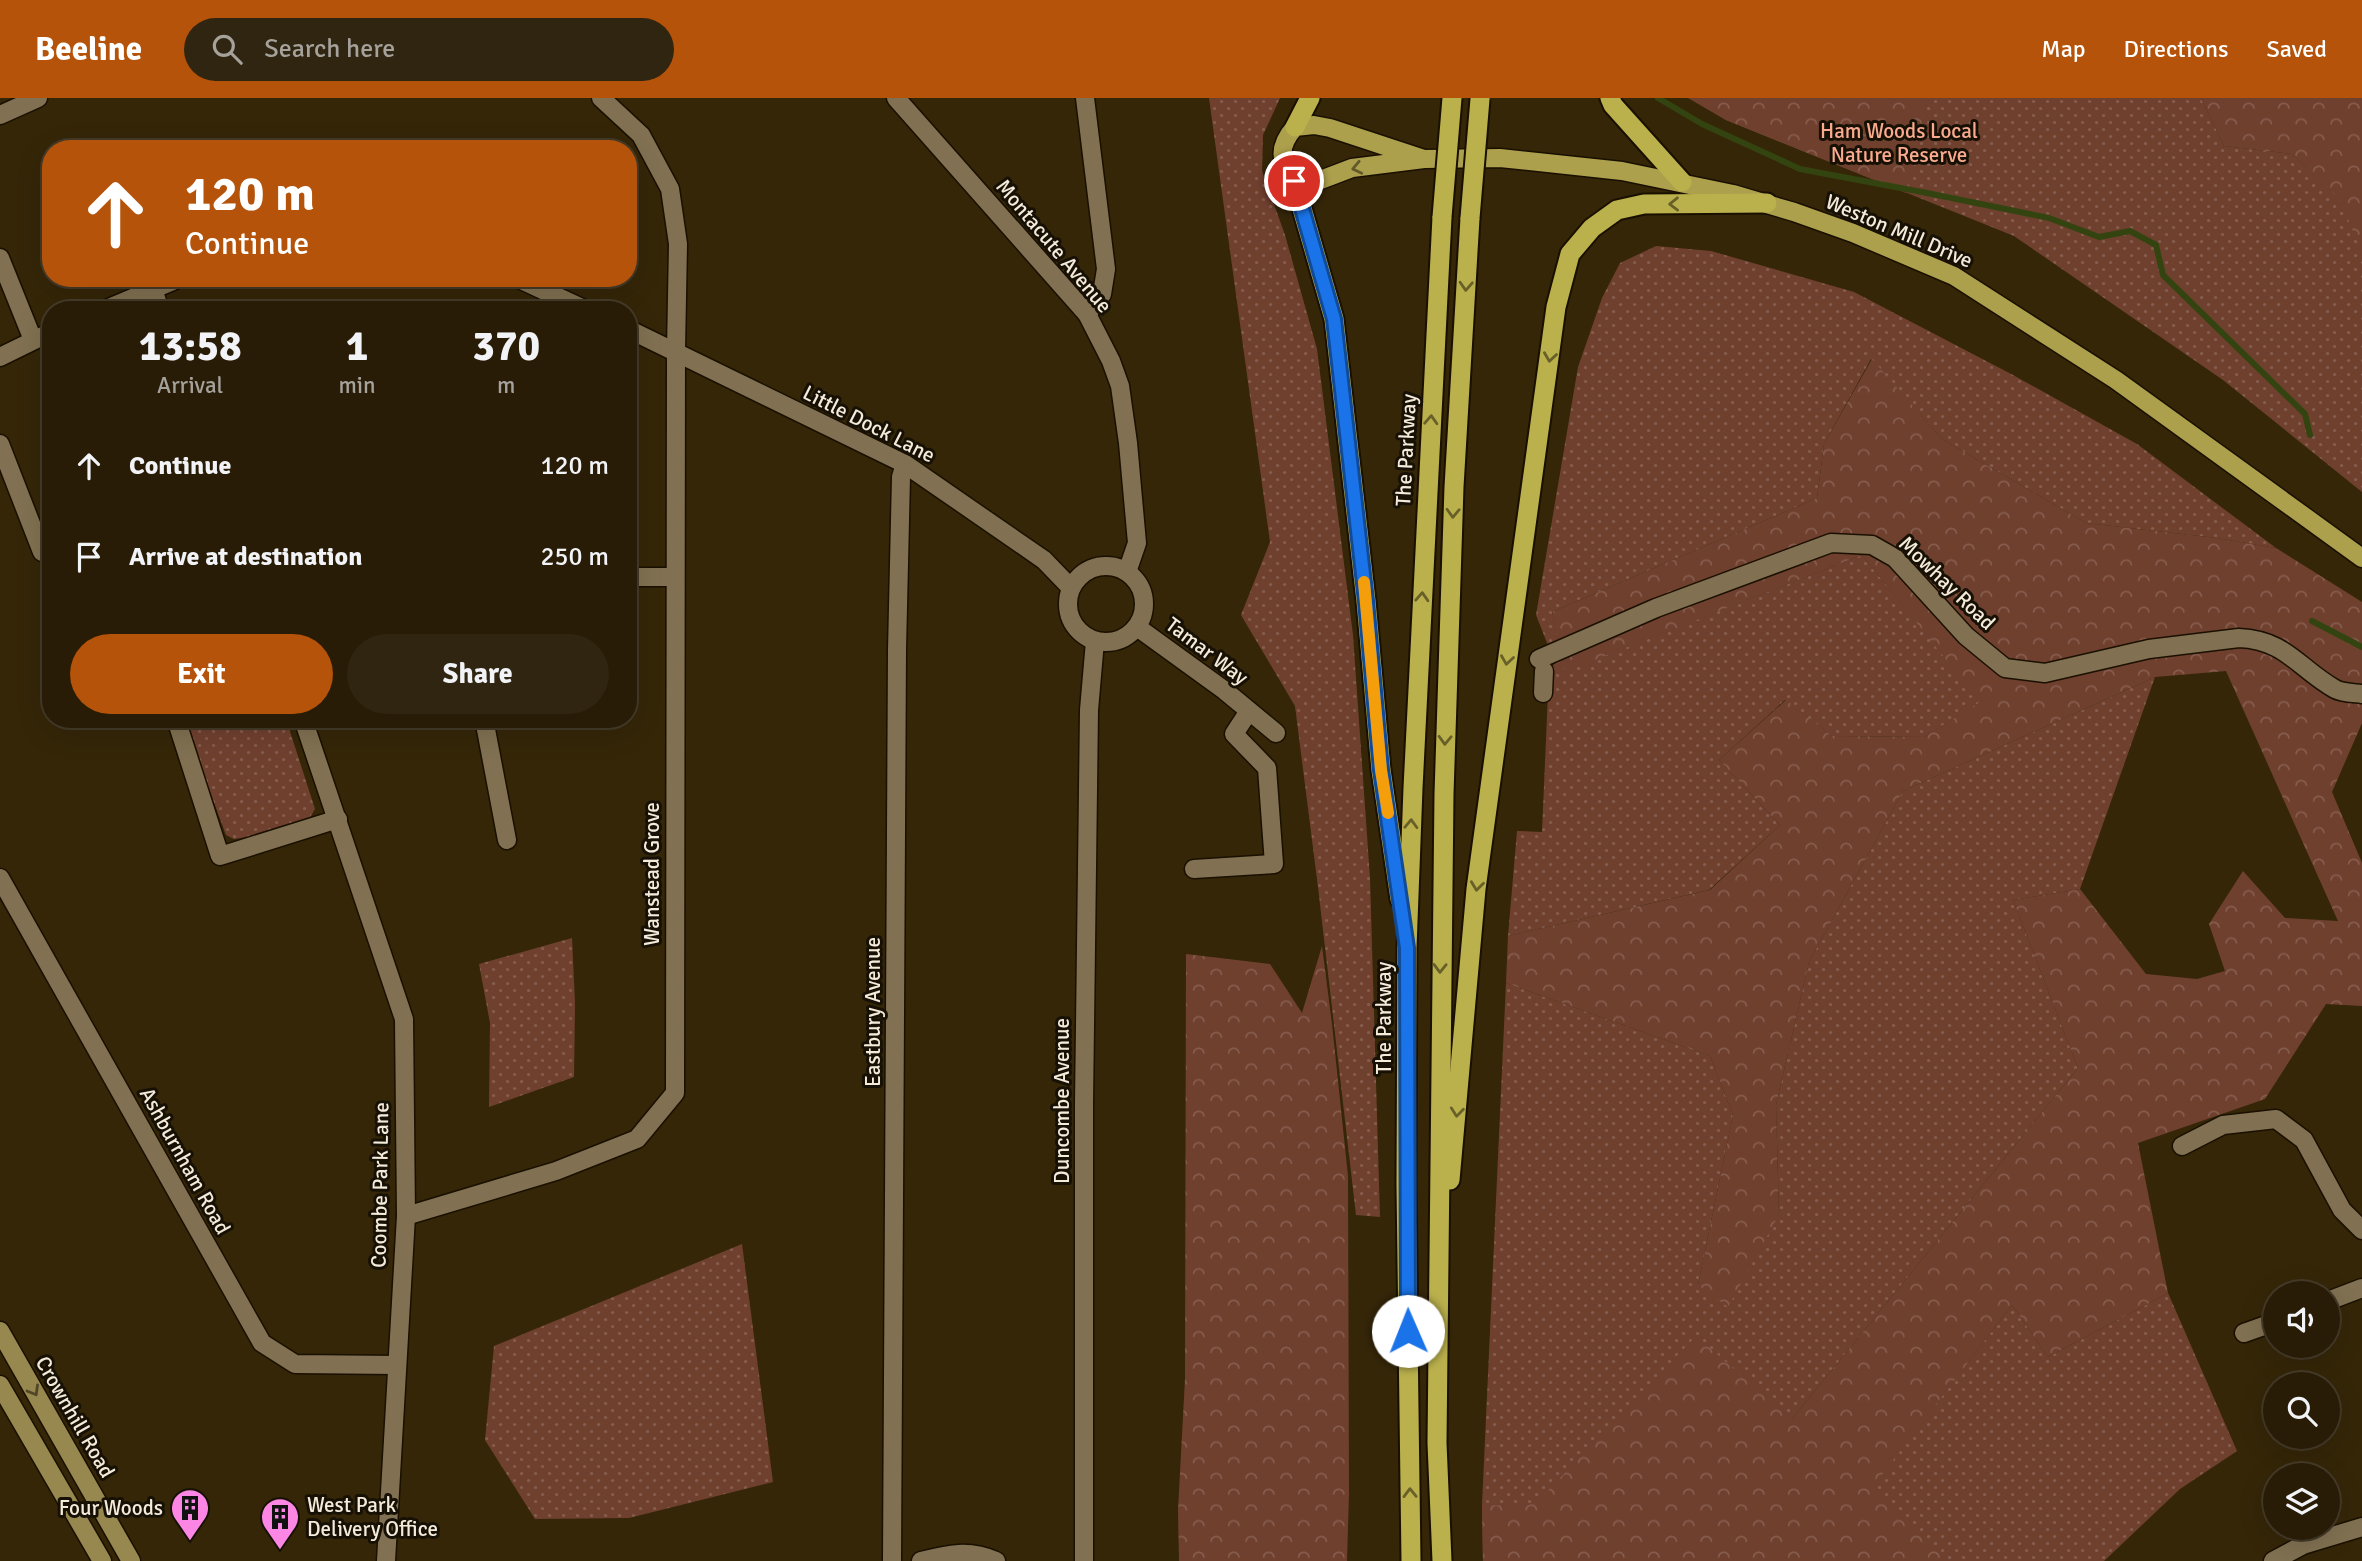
<!DOCTYPE html>
<html lang="en">
<head>
<meta charset="utf-8">
<style>
  :root { --surface:#281c06; --page:#302510; --text:#f1f3f6; --muted:#a5a19b; --line:#443a28; --accent:#b45309 }
  body { margin:0; font-family:Signika,sans-serif; background:var(--page); color:var(--text); height:100vh; display:flex; flex-direction:column; font-size:26px; white-space:nowrap }
  * { box-sizing:border-box; margin:0 }
  p { font-size:23px; color:var(--muted) }
  .icon { flex:none; width:38px; height:38px; fill:none; stroke:currentColor; stroke-width:2; stroke-linecap:round; stroke-linejoin:round }
  .map { position:relative; flex:1; overflow:hidden }
  .panel { position:absolute; left:42px; top:203px; width:595px; height:427px; display:flex; flex-direction:column; background:var(--surface); border-radius:28px; box-shadow:0 7px 28px #0002,0 0 0 2px var(--line) }
  .panel>* { flex:none }
  .banner { position:absolute; left:42px; top:42px; width:595px; height:147px; border-radius:28px; box-shadow:0 7px 28px #0002,0 0 0 2px var(--line); background:#b45309; color:#fff; overflow:hidden }
  .fabs { position:absolute; left:2263px; top:1183px; display:grid; gap:14px }
  .fabs a { display:grid; place-items:center; width:77px; height:77px; border-radius:50%; background:var(--surface); box-shadow:0 7px 28px #0002,0 0 0 2px var(--line); font-size:35px }
  .pin { position:absolute; display:grid; place-items:center; width:60px; height:60px; color:#fff; margin:-30px; border:4px solid #fff; border-radius:50%; box-shadow:0 2px 7px #0007 }
  .me { position:absolute; width:77px; margin:-38px; rotate:359deg; stroke-linejoin:round; filter:drop-shadow(0 0 5px #0008) }
  .turn { display:flex; align-items:center; gap:24px; height:147px; padding:0 28px; font-size:32px }
  .turn .icon { width:91px; height:91px; stroke-width:2.5 }
  .turn b { display:block; font-size:49px; line-height:60px }
  .eta { display:flex; justify-content:space-evenly; align-items:center; height:119px; text-align:center }
  .eta b { font-size:42px; font-weight:700; line-height:49px }
  .primary-button { display:flex; gap:14px; margin-top:auto; padding:14px 28px }
  .primary-button a { flex:1; height:80px; border-radius:42px; background:var(--accent); color:#fff; font-size:28px; font-weight:700; line-height:80px; text-align:center }
  .primary-button a+a { background:var(--page); color:var(--text) }
  ul { padding:0; list-style:none }
  li { display:flex; align-items:center; gap:21px; height:91px; padding:0 28px }
  li div { flex:1 }
  li b { display:block; font-size:26px }
  li em { font-style:normal }
  header { display:flex; align-items:center; gap:42px; box-sizing:border-box; height:98px; padding:0 35px; background:var(--accent); color:#fff }
  header strong { font-size:33px }
  nav { display:flex; gap:38px; margin-inline-start:auto; font-size:24px }
  .search { width:490px; height:63px; background:var(--page); display:flex; align-items:center; gap:18px; box-sizing:border-box; padding:0 24px; border-radius:38px; color:var(--muted); font-size:26px }
  .map>svg:first-child { display:block }
  .green { fill:url(#green-dots) }
  .forest { fill:url(#forest-crowns) }
  .lines { fill:none; stroke-linecap:round; stroke-linejoin:round }
  .stream { stroke:#334410; stroke-width:6 }
  .minor-casing { stroke:#1a1000; stroke-width:21 }
  .tertiary-casing { stroke:#1a1000; stroke-width:21 }
  .secondary-casing { stroke:#1a1000; stroke-width:21 }
  .primary-casing { stroke:#1a1000; stroke-width:21 }
  .trunk-casing { stroke:#1a1000; stroke-width:23 }
  .minor { stroke:#817152; stroke-width:18 }
  .tertiary { stroke:#817152; stroke-width:18 }
  .secondary { stroke:#978850; stroke-width:18 }
  .primary { stroke:#aca04d; stroke-width:18 }
  .trunk { stroke:#bab04c; stroke-width:19 }
  .trunk-bridge-casing { stroke:#1a1000; stroke-width:23; stroke-linecap:butt }
  .trunk-bridge { stroke:#bab04c; stroke-width:19 }
  .oneway { stroke:#625829 }
  .oneway2 { stroke:#686028 }
  .oneway3 { stroke:#514727 }
  .route-casing { stroke:#114b97; stroke-width:18 }
  .route { stroke:#1a73e8; stroke-width:12 }
  .slow { stroke:#f59e0b; stroke-width:12 }
  .labels { text-anchor:middle; dominant-baseline:central; stroke-width:6; stroke-linejoin:round; paint-order:stroke }
  .park-label { font-size:21px; fill:#faaa8e; stroke:#171105 }
  .street-label { font-size:21px; fill:#f5ebdb; stroke:#171105 }
  .poi-label { font-size:21px; fill:#f5ebdb; stroke:#171105; text-anchor:start }
</style>
</head>
<body>
<header>
<strong>Beeline</strong>
<div class="search"><svg class="icon" aria-label="search" viewBox="0 0 24 24"><circle cx="10" cy="10" r="6"/><path d="M15 15l6 6"/></svg>Search here</div>
<nav><a>Map</a><a>Directions</a><a>Saved</a></nav>
</header>
<div class="map">
<svg width="2362" height="1463" viewBox="0 0 2362 1463">
  <defs>
    <pattern id="green-dots" width="8" height="8" patternUnits="userSpaceOnUse" patternTransform="scale(1.75)"><rect width="8" height="8" fill="#70402f"/><path d="M2 2h.1M6 6h.1" fill="none" stroke="#855c4d" stroke-width="1.8" stroke-linecap="round"/></pattern>
    <pattern id="forest-crowns" width="20" height="18" patternUnits="userSpaceOnUse" patternTransform="scale(1.75)"><rect width="20" height="18" fill="#70402f"/><path d="M2 6a3 3 0 1 1 6 0M12 15a3 3 0 1 1 6 0" fill="none" stroke="#855c4d"/></pattern>
  </defs>
  <rect width="100%" height="100%" fill="#352608"/>
  <g class="green">
    <polygon points="1209,0 1280,0 1263,37 1262,73 1285,137 1317,251 1353,537 1370,780 1380,1119 1356,1117 1318,789 1295,608 1241,517 1270,444"/>
    <polygon points="1689,0 2201,0 2224,48 2292,56 2329,90 2362,0 2362,394 2223,282 2014,138 1726,22"/>
    <polygon points="1656,148 1711,153 1854,194 2013,277 2137,346 2276,450 2217,440 2086,425 1942,341 1871,261 1824,346 1817,400 1552,514 1565,573 1862,457 1981,604 1924,639 1832,638 1785,602 1719,662 1780,727 1709,792 1508,838 1517,733 1542,734 1549,572 1555,565 1536,517 1578,269 1602,200 1620,165"/>
    <polygon points="2155,579 2080,791 2013,802 2078,970 1792,1321 1871,1390 2012,1207 2048,1259 2168,1195 2237,1353 2180,1391 2104,1463 1483,1463 1482,1407 1506,885 1710,958 1733,1017 1698,1187 1779,1117 1776,1007 1809,864 1903,693"/>
    <polygon points="183,621 286,621 315,711 309,721 261,737 234,741 226,737"/>
    <polygon points="572,840 575,905 574,979 489,1009 490,925 479,866"/>
    <polygon points="742,1146 773,1384 629,1420 535,1421 485,1342 494,1248"/>
  </g>
  <g class="forest">
    <polygon points="1688,0 1927,0 1906,95 1726,22"/>
    <polygon points="2201,0 2362,0 2362,156 2340,101 2292,56 2224,48"/>
    <polygon points="1872,261 1942,341 2086,425 2217,440 2276,450 2362,504 2362,625 2332,694 2362,765 2362,908 2326,906 2265,1001 2138,1045 2168,1195 2048,1259 2012,1207 1872,1390 1948,1463 1483,1463 1482,1407 1526,1408 1538,1403 1696,1238 1792,1321 2078,970 2013,802 2080,791 2146,876 2197,881 2225,873 2209,826 2243,773 2285,820 2338,823 2226,573 2155,579 1903,693 1809,864 1776,1007 1779,1117 1728,1209 1698,1187 1733,1017 1710,958 1506,885 1508,838 1710,792 1780,727 1719,662 1786,602 1832,638 1924,639 1980,604 1862,457 1564,574 1552,514 1817,400 1824,346"/>
    <polygon points="1322,848 1332,926 1348,1078 1349,1396 1347,1463 1179,1463 1178,1412 1185,1281 1186,856 1270,866 1302,915"/>
  </g>
  <g class="lines">
    <g class="stream">
      <polyline points="1658,0 1702,26 1800,71 1927,95 2049,120 2099,139 2130,133 2156,147 2163,177 2305,316 2310,337"/>
      <polyline points="2312,523 2362,549"/>
    </g>
    <defs>
      <g id="minor">
        <polyline points="896,0 1087,216 1111,263 1120,288 1128,345 1137,445 1127,474"/>
        <polyline points="1085,0 1106,171 1102,196 1087,216"/>
        <polyline points="0,17 38,0"/>
        <polyline points="517,180 586,212"/>
        <polyline points="153,191 160,212"/>
        <polyline points="104,212 180,180"/>
        <polyline points="628,231 905,366 1044,462 1071,490"/>
        <polyline points="0,259 51,234"/>
        <polyline points="0,346 42,454"/>
        <circle cx="1106" cy="506" r="38"/>
        <polyline points="628,479 675,479"/>
        <polyline points="1137,529 1224,592 1276,635"/>
        <path d="M1539,561L1656,510L1831,445L1872,447L1895,460L1966,538L2005,570L2045,575L2149,551L2239,540C2286,542 2298,570 2335,591C2342,595 2354,595 2362,596"/>
        <polyline points="1543,595 1544,573"/>
        <polyline points="176,621 220,758 338,721"/>
        <polyline points="303,621 404,921 406,1118 386,1463"/>
        <polyline points="484,621 507,742"/>
        <polyline points="1194,771 1274,766 1267,670 1234,636 1249,613"/>
        <polyline points="0,780 262,1245 295,1266 397,1267"/>
        <polyline points="2182,1048 2223,1027 2276,1021 2304,1042 2342,1112 2362,1132"/>
        <polyline points="406,1118 556,1073 637,1041 675,995 676,252 678,146 670,91 641,37 601,0"/>
        <polyline points="2328,1203 2362,1190"/>
        <polyline points="2244,1235 2275,1224"/>
        <polyline points="892,1463 897,552 901,379 905,366"/>
        <path d="M921,1463C948,1456 969,1451 996,1463"/>
        <polyline points="1084,1463 1084,1006 1089,612 1095,543"/>
        <polyline points="2273,1463 2303,1447 2362,1429"/>
      </g>
      <polyline id="tertiary" points="0,160 33,242"/>
      <g id="secondary">
        <polyline points="0,1233 131,1463"/>
        <polyline points="0,1287 102,1463"/>
      </g>
      <path id="primary" d="M1424,61L1330,30L1314,27L1295,29C1278,48 1279,63 1294,83L1310,86L1352,70L1424,61L1500,60L1622,73L1733,96L1794,114L1853,135L1954,178L2116,282L2362,460"/>
      <g id="trunk">
        <polyline points="1610,0 1613,7 1682,84"/>
        <polyline points="1295,29 1310,0"/>
        <polyline points="1294,83 1334,221 1366,503 1381,672 1400,801"/>
        <polyline points="1450,1082 1476,791 1556,209 1570,156 1592,130 1617,112 1644,106 1767,105"/>
        <polyline points="1411,1463 1406,1086 1407,850 1413,690 1442,119"/>
        <polyline points="1442,1463 1437,1345 1444,696 1454,389 1470,120"/>
      </g>
    </defs>
    <use href="#minor" class="minor-casing"/>
    <use href="#tertiary" class="tertiary-casing"/>
    <use href="#secondary" class="secondary-casing"/>
    <use href="#primary" class="primary-casing"/>
    <use href="#trunk" class="trunk-casing"/>
    <use href="#minor" class="minor"/>
    <use href="#tertiary" class="tertiary"/>
    <use href="#secondary" class="secondary"/>
    <use href="#primary" class="primary"/>
    <use href="#trunk" class="trunk"/>
    <defs>
      <g id="trunk-bridge">
        <polyline points="1442,119 1452,0"/>
        <polyline points="1470,120 1480,1"/>
      </g>
    </defs>
    <use href="#trunk-bridge" class="trunk-bridge-casing"/>
    <use href="#trunk-bridge" class="trunk-bridge"/>
  </g>
  <defs><path id="oneway-chevron" d="M-2-3.5L2.5 0L-2 3.5" fill="none" stroke-width="1.6" stroke-linecap="round" stroke-linejoin="round" transform="scale(1.75)"/></defs>
  <use class="oneway" href="#oneway-chevron" transform="translate(1357 70) rotate(168)"/>
  <g class="oneway2">
    <use href="#oneway-chevron" transform="translate(1674 106) rotate(179)"/>
    <use href="#oneway-chevron" transform="translate(1466 188) rotate(93)"/>
    <use href="#oneway-chevron" transform="translate(1550 259) rotate(98)"/>
    <use href="#oneway-chevron" transform="translate(1431 322) rotate(-87)"/>
    <use href="#oneway-chevron" transform="translate(1453 415) rotate(92)"/>
    <use href="#oneway-chevron" transform="translate(1422 499) rotate(-87)"/>
    <use href="#oneway-chevron" transform="translate(1507 562) rotate(98)"/>
    <use href="#oneway-chevron" transform="translate(1445 642) rotate(92)"/>
    <use href="#oneway-chevron" transform="translate(1411 726) rotate(-88)"/>
    <use href="#oneway-chevron" transform="translate(1477 788) rotate(97)"/>
    <use href="#oneway-chevron" transform="translate(1440 870) rotate(91)"/>
    <use href="#oneway-chevron" transform="translate(1457 1014) rotate(96)"/>
    <use href="#oneway-chevron" transform="translate(1410 1395) rotate(-91)"/>
  </g>
  <use class="oneway3" href="#oneway-chevron" transform="translate(34 1293) rotate(60)"/>
  <g class="lines">
    <defs>
      <polyline id="route" points="1294,83 1334,221 1366,503 1381,672 1407,850 1408,1233"/>
    </defs>
    <use href="#route" class="route-casing"/>
    <use href="#route" class="route"/>
    <polyline class="slow" points="1364,484 1381,672 1388,715"/>
  </g>
  <defs>
    <symbol id="building-pin" viewBox="-11 -11 22 30"><path d="M0 17L-7.5 6A9.5 9.5 0 1 1 7.5 6Z" fill="#fc86e4" stroke="#171105"/><path d="M-4-6H4V6H1V3H-1V6H-4ZM-2.5-4.3h1.7v1.8h-1.7ZM.8-4.3h1.7v1.8H.8ZM-2.5-1h1.7V.8h-1.7ZM.8-1h1.7V.8H.8Z" fill="#111"/></symbol>
  </defs>
  <g fill-rule="evenodd">
    <use href="#building-pin" x="168" y="1388" width="44" height="60"/>
    <use href="#building-pin" x="258" y="1397" width="44" height="60"/>
  </g>
  <g class="labels">
    <g class="park-label">
      <text x="1899" y="33">Ham Woods Local<tspan x="1899" dy="24">Nature Reserve</tspan></text>
    </g>
    <g class="street-label">
      <text transform="translate(1899 133) rotate(23)">Weston Mill Drive</text>
      <text transform="translate(1054 148) rotate(50)">Montacute Avenue</text>
      <text transform="translate(869 326) rotate(27)">Little Dock Lane</text>
      <text transform="translate(1406 352) rotate(-87)">The Parkway</text>
      <text transform="translate(1947 485) rotate(44)">Mowhay Road</text>
      <text transform="translate(1207 553) rotate(37)">Tamar Way</text>
      <text transform="translate(652 776) rotate(-90)">Wanstead Grove</text>
      <text transform="translate(873 914) rotate(-90)">Eastbury Avenue</text>
      <text transform="translate(1384 920) rotate(-90)">The Parkway</text>
      <text transform="translate(1062 1003) rotate(-90)">Duncombe Avenue</text>
      <text transform="translate(185 1063) rotate(61)">Ashburnham Road</text>
      <text transform="translate(380 1087) rotate(-89)">Coombe Park Lane</text>
      <text transform="translate(75 1319) rotate(60)">Crownhill Road</text>
    </g>
    <g class="poi-label">
      <text x="307" y="1407">West Park<tspan x="307" dy="24">Delivery Office</tspan></text>
      <text x="163" y="1410" text-anchor="end">Four Woods</text>
    </g>
  </g>
</svg>
<div class="fabs">
<a><svg class="icon" aria-label="sound" viewBox="0 0 24 24"><path d="M4 9h4l5-4v14l-5-4H4zM17 9q2 3 0 6"/></svg></a>
<a><svg class="icon" aria-label="search" viewBox="0 0 24 24"><circle cx="10" cy="10" r="6"/><path d="M15 15l6 6"/></svg></a>
<a><svg class="icon" aria-label="layers" viewBox="0 0 24 24"><path d="M12 4l9 5-9 5-9-5zM3 14l9 5 9-5"/></svg></a>
</div>
<div class="pin" style="left:1294px;top:83px;background:#d93025"><svg class="icon" aria-label="arrive" viewBox="0 0 24 24"><path d="M6 21V4h12l-3 4 3 4H6"/></svg></div>
<svg class="me" style="left:1408px;top:1233px" viewBox="-20 -20 40 40"><circle r="19" fill="#fff"/><path d="M0-13L10 11 0 6-10 11z" fill="#1a73e8"/></svg>
<div class="banner">
<div class="turn"><svg class="icon" aria-label="ahead" viewBox="0 0 24 24"><path d="M12 20V5M6 11l6-6 6 6"/></svg><div><b>120 m</b>Continue</div></div>
</div>
<section class="panel">
<div class="eta">
<div><b>13:58</b><p>Arrival</p></div>
<div><b>1</b><p>min</p></div>
<div><b>370</b><p>m</p></div>
</div>
<ul>
<li><svg class="icon" aria-label="ahead" viewBox="0 0 24 24"><path d="M12 20V5M6 11l6-6 6 6"/></svg><div><b>Continue</b></div><em>120 m</em></li>
<li><svg class="icon" aria-label="arrive" viewBox="0 0 24 24"><path d="M6 21V4h12l-3 4 3 4H6"/></svg><div><b>Arrive at destination</b></div><em>250 m</em></li>
</ul>
<div class="primary-button"><a>Exit</a><a>Share</a></div>
</section>
</div>
</body>
</html>
